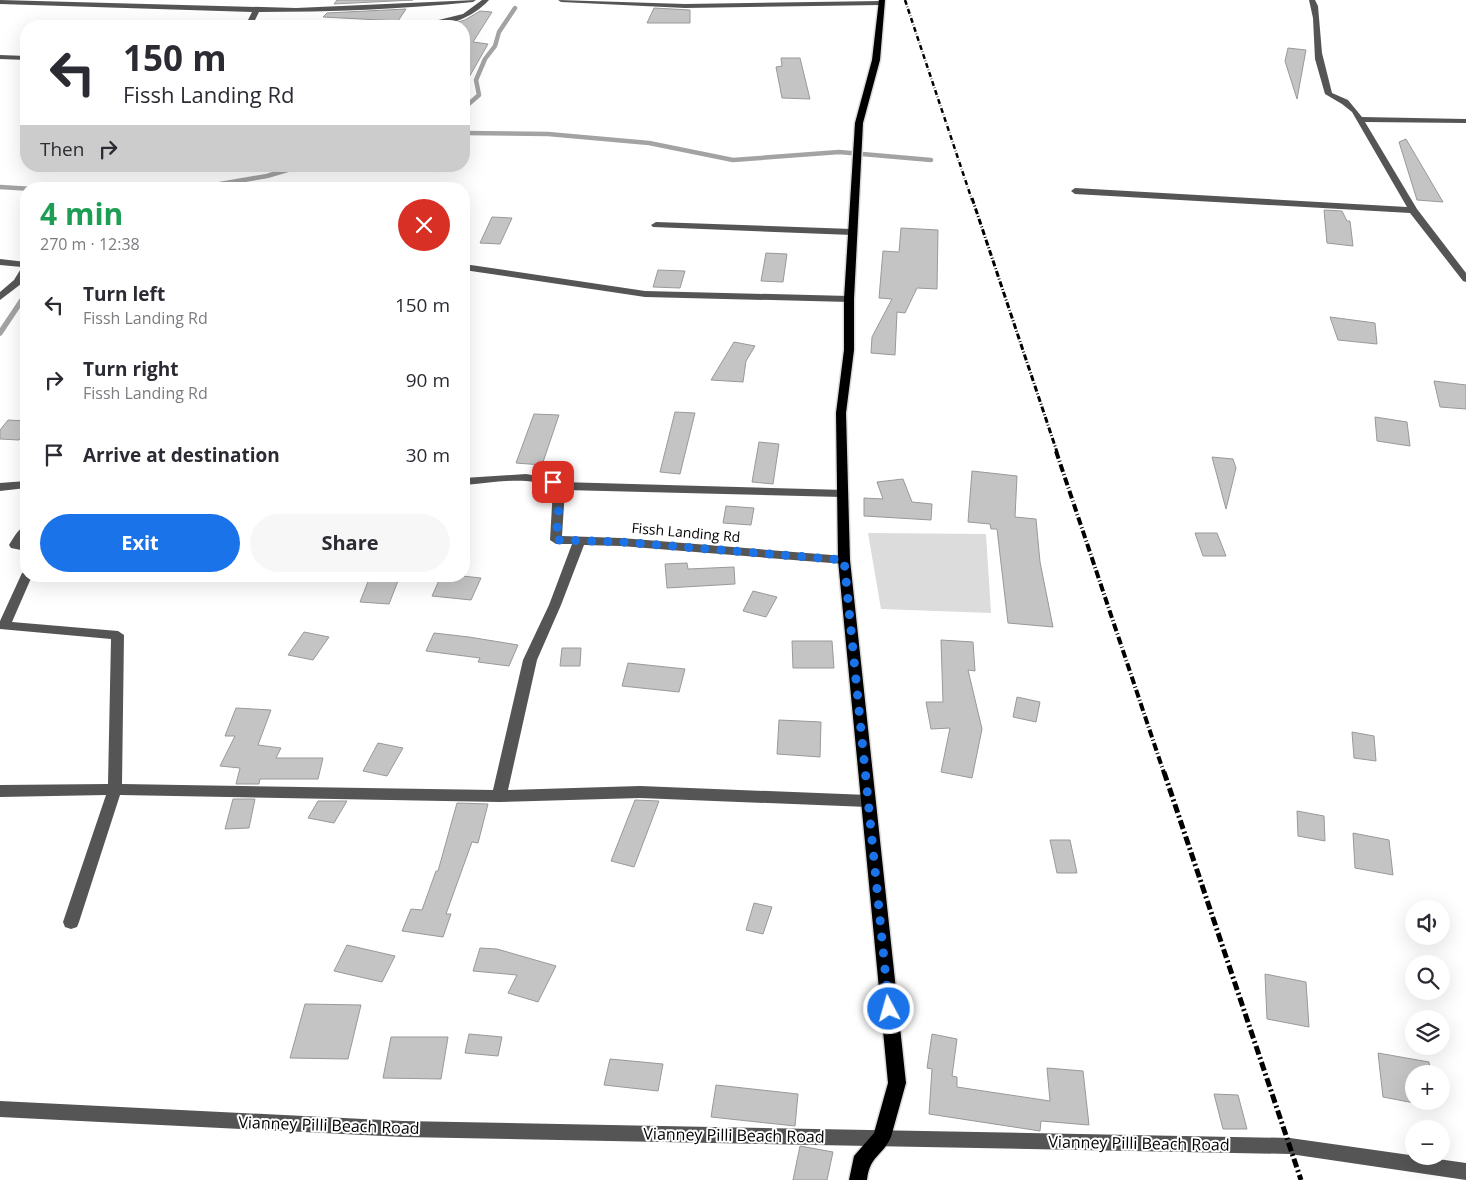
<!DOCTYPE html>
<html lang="en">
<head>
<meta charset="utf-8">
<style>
  :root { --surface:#fff; --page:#f7f7f7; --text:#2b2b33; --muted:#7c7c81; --accent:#1a73e8 }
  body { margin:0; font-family:"Open Sans",sans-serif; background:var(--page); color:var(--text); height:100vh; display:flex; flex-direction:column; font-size:19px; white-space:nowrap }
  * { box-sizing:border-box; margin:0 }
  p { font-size:16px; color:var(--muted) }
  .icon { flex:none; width:28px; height:28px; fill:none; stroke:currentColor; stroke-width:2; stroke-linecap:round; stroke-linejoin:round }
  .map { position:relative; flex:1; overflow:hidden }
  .drawer { position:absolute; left:20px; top:182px; width:450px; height:400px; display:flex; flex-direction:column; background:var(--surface); border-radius:20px; box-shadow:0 5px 20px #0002 }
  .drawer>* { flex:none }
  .banner { position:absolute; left:20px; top:20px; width:450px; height:152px; border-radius:20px; box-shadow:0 5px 20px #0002; background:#fff; color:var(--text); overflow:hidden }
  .buttons { position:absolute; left:1405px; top:900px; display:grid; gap:10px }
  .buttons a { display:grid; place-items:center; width:45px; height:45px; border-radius:50%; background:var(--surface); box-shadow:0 5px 20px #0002; font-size:25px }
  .pin { position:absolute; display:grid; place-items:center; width:42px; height:42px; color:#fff; margin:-21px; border-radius:10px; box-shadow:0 2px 8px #0006 }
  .me { position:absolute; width:55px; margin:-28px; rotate:354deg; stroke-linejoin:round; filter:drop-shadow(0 0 4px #0008) }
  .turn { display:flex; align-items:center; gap:18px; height:105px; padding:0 20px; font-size:22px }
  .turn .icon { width:65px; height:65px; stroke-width:2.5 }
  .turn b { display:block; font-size:35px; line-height:42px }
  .then { display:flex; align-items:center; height:48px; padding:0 20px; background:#0003; gap:10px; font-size:19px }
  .round { display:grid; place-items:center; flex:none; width:52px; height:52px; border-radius:26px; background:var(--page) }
  .overview { display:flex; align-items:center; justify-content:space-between; height:85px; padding:0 20px }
  h1 { font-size:30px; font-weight:700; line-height:38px; color:#1e9e55 }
  .primary-button { display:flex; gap:10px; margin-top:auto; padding:10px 20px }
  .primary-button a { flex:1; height:58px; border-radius:30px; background:var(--accent); color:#fff; font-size:20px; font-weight:700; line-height:58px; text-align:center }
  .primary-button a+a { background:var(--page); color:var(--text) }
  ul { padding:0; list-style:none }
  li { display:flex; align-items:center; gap:15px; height:75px; padding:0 20px }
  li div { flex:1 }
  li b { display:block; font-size:19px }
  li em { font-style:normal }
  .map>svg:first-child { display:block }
  .green { fill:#dcdcdc }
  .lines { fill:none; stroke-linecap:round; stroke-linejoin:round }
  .stream-far1 { stroke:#a3a3a3; stroke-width:4.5 }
  .stream { stroke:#a3a3a3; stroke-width:5.5 }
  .building { fill:#c4c4c4; stroke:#999 }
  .major-casing { stroke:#dbdbdb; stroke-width:3 }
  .minor { fill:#555; fill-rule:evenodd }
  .major { fill:#000; fill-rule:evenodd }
  .rail-far3 { stroke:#000; stroke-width:2.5; stroke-dasharray:5 2 0.5 2; stroke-linecap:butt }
  .rail-far2 { stroke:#000; stroke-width:3; stroke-dasharray:6 2 1 2; stroke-linecap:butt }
  .rail-far1 { stroke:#000; stroke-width:4; stroke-dasharray:8 2.5 1 2.5; stroke-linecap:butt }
  .rail { stroke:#000; stroke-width:5; stroke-dasharray:9 3 2 3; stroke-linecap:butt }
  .route { stroke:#1a73e8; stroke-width:9; stroke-dasharray:0 16.2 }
  .labels { text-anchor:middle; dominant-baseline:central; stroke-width:4; stroke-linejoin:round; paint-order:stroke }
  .street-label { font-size:14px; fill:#000; stroke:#fff }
  .near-street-label { font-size:16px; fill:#000; stroke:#fff }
</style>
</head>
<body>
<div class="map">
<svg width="1466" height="1180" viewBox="0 0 1466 1180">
  <rect width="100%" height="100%" fill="#fff"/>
  <polygon class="green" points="868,533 986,534 991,613 881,609"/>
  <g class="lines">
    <g class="stream-far1">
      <polyline points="464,108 479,95 476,80 485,59 495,46 499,32 515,8"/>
      <polyline points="464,133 548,134 649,143 733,160 839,152 931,160"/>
      <polyline points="0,187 32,189"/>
      <polyline points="191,189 267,176 301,166"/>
    </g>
    <polyline class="stream" points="0,333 26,294"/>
  </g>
  <g class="building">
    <polygon points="337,0 413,0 334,4"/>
    <polygon points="654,8 690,10 690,23 647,23"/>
    <polygon points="406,9 398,21 323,17 327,13"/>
    <polygon points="480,11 492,12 473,42 488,44 464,86 464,26 444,26 465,20"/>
    <polygon points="1288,48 1306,50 1297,99 1285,61"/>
    <polygon points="781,58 800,58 810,99 782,98 776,67 782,66"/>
    <polygon points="1406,139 1443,202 1417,200 1399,142"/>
    <polygon points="1324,210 1342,211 1347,221 1350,221 1353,246 1327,243"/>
    <polygon points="492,217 512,218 500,244 480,243"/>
    <polygon points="901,228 938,230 937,289 917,288 905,313 897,312 895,355 871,353 872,337 892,299 879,298 883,251 899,252"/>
    <polygon points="766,253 787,254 783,282 761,281"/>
    <polygon points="658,270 685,271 680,288 653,287"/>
    <polygon points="1330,317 1375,323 1377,344 1338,340"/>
    <polygon points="734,342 755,346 746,361 743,382 711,380"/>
    <polygon points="1434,381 1466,385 1466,409 1440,407"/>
    <polygon points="675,412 695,413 680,474 660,472"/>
    <polygon points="534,414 559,415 542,465 516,463"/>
    <polygon points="1375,417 1407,422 1410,446 1377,441"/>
    <polygon points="8,420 26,421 26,431 19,440 0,439 0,430"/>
    <polygon points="759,442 779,444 773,484 752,482"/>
    <polygon points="1212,457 1233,459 1236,468 1226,509"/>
    <polygon points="972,471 1017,476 1015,517 1036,519 1040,562 1053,627 1008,623 997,529 991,529 990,524 968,522"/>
    <polygon points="903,479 912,502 932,504 931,520 864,516 864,498 883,499 877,482"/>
    <polygon points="726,506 754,508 751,525 723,523"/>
    <polygon points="1195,533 1217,533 1226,556 1203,556"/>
    <polygon points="687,563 688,569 734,567 735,584 667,588 665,564"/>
    <polygon points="441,576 462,576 481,578 471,600 432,596"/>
    <polygon points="369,579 398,581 389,604 360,602"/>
    <polygon points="753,591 777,597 766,617 743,611"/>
    <polygon points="304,632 329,637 313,660 288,655"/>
    <polygon points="434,633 469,637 518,645 509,666 478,662 480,658 426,651"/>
    <polygon points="941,640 973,642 975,671 968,670 982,729 972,778 941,772 950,728 931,729 926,702 943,702"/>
    <polygon points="792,641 832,641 834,668 793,668"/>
    <polygon points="562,648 581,648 580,666 560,666"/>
    <polygon points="628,663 685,669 679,692 622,686"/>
    <polygon points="1017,697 1040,702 1036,722 1013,717"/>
    <polygon points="236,708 271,710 258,745 281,748 276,758 323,758 318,779 260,779 259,784 236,784 240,768 220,766 235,736 225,736"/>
    <polygon points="779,720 821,722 820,757 777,754"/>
    <polygon points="1352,732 1374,736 1376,761 1354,758"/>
    <polygon points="378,743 403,748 387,776 363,771"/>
    <polygon points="233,799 255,799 249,828 225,829"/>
    <polygon points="635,800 659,801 634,867 611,861"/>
    <polygon points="318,801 347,801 334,823 308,818"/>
    <polygon points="457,803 488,804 478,843 472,842 446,914 451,914 443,937 402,931 411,909 422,910 436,871 438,871"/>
    <polygon points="1297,811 1324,816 1325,841 1298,836"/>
    <polygon points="1353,833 1389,840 1393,875 1355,868"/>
    <polygon points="1050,840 1070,840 1077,873 1057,873"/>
    <polygon points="754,903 772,907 763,934 746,930"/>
    <polygon points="347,945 395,956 382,982 334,971"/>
    <polygon points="480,948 497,949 556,966 538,1002 508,993 517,975 473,971"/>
    <polygon points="1265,974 1306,982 1309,1027 1267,1019"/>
    <polygon points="305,1004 361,1005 348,1059 290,1058"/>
    <polygon points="469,1034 502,1037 498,1056 465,1053"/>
    <polygon points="932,1034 957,1039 952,1076 957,1077 957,1087 1050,1101 1047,1068 1083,1071 1089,1125 1041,1121 1040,1131 929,1114 932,1069 927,1068"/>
    <polygon points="391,1037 448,1037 441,1079 383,1078"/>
    <polygon points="1378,1053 1429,1062 1431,1074 1414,1074 1414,1101 1434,1101 1435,1107 1383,1097"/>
    <polygon points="610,1059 663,1064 658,1091 604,1085"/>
    <polygon points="716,1085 798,1094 795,1126 711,1117"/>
    <polygon points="1214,1094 1238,1095 1247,1129 1223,1129"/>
    <polygon points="800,1146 833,1152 827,1180 793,1180"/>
  </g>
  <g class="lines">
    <defs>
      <path id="major" d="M879,0H885L880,60L863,123L854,299V350L846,413L850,560L906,1083L891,1137C882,1157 870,1155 867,1180H849L854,1156L874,1133L888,1083L838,560L836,413L844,350V299L855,123L872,60Z"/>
    </defs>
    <use href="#major" class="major-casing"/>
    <g class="minor">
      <path d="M0,0L296,8L476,0L473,2C402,9 331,12 259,12L252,26H245L252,12L0,4Z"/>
      <path d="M482,0H489C469,21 443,28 414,26L463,14Z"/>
      <polygon points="558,0 685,4 881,1 884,3 881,5 685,8 561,2"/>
      <polygon points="1309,0 1315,0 1318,6 1322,53 1332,93 1348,100 1362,117 1466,119 1466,123 1365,122 1417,209 1466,273 1466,282 1463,281 1410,213 1075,194 1071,191 1075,188 1407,207 1352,112 1342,104 1325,94 1315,59 1313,18"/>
      <polygon points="0,55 26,56 26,60 0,59"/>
      <polygon points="656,222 852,229 857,232 852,235 653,227 651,225"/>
      <polygon points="0,259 26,262 26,276 21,284 0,300 0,292 14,280 22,267 0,265"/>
      <polygon points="464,264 645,291 849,296 854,299 849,302 645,297 464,270"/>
      <path d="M526,474L550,478L561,482L846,490L848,493L846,496L842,497L565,490L562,536L621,538L844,556L850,560L844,564L621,546L584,545L561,605L537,660L508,790L640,786L868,795L873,797L875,801L873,805L868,807L640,798L499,802L120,795L79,922L77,927L71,929L65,927L63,922L106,795L0,797V785L108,784L111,639L0,629V621L22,573L26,572V576H32L12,622L118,631L124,635L122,784L493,790L523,660L549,605L572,544H556L550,540L553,488C527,475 493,483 464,485V478Z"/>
      <polygon points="26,481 26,488 0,491 0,483"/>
      <path d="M26,526V538L23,543H26V551L11,548L9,545C13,539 18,528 26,526Z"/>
      <polygon points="0,1101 403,1121 1290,1138 1466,1163 1466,1180 1290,1154 403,1137 0,1117"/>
    </g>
    <use href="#major" class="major"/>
    <polyline class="rail-far3" points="905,0 972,200"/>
    <polyline class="rail-far2" points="972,198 1057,452"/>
    <polyline class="rail-far1" points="1056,451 1164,773"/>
    <polyline class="rail" points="1164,772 1301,1180"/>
  </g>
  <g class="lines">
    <polyline class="route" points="553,482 559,486 560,494 556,540 622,542 844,560 889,1009"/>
  </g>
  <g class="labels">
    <g class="street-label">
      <text transform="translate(686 532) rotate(5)">Fissh Landing Rd</text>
    </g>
    <g class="near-street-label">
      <text transform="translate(329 1125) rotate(2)">Vianney Pilli Beach Road</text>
      <text transform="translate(734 1135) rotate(1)">Vianney Pilli Beach Road</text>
      <text transform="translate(1139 1143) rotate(1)">Vianney Pilli Beach Road</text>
    </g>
  </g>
</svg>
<div class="buttons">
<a><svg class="icon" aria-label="sound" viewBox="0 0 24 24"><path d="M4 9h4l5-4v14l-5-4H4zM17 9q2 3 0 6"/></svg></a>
<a><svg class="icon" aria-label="search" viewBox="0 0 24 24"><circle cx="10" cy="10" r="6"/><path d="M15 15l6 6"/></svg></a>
<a><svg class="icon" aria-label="layers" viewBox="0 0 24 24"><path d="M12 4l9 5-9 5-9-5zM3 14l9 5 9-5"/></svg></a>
<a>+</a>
<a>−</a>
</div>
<div class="pin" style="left:553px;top:482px;background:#d93025"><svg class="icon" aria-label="arrive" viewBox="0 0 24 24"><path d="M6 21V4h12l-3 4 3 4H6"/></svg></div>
<svg class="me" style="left:889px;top:1009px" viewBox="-20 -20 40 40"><circle r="17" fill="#1a73e8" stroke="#fff" stroke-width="3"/><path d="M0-11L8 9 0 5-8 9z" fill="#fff"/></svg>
<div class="banner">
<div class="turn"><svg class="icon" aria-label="left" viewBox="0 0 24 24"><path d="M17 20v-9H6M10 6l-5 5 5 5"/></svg><div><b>150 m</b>Fissh Landing Rd</div></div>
<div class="then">Then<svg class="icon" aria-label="right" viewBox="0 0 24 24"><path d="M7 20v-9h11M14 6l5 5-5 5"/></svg></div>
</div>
<section class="drawer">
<div class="overview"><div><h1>4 min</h1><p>270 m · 12:38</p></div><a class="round" style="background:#d93025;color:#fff"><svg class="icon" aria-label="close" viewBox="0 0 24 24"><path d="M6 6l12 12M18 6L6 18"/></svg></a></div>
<ul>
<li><svg class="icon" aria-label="left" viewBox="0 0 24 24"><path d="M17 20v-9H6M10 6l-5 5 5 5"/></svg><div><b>Turn left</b><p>Fissh Landing Rd</p></div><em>150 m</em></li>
<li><svg class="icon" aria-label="right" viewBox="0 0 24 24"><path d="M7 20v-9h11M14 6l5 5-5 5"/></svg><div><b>Turn right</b><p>Fissh Landing Rd</p></div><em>90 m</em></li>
<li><svg class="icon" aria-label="arrive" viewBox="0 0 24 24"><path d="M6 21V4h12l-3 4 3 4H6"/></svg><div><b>Arrive at destination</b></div><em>30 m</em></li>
</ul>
<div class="primary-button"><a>Exit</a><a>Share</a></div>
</section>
</div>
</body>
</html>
